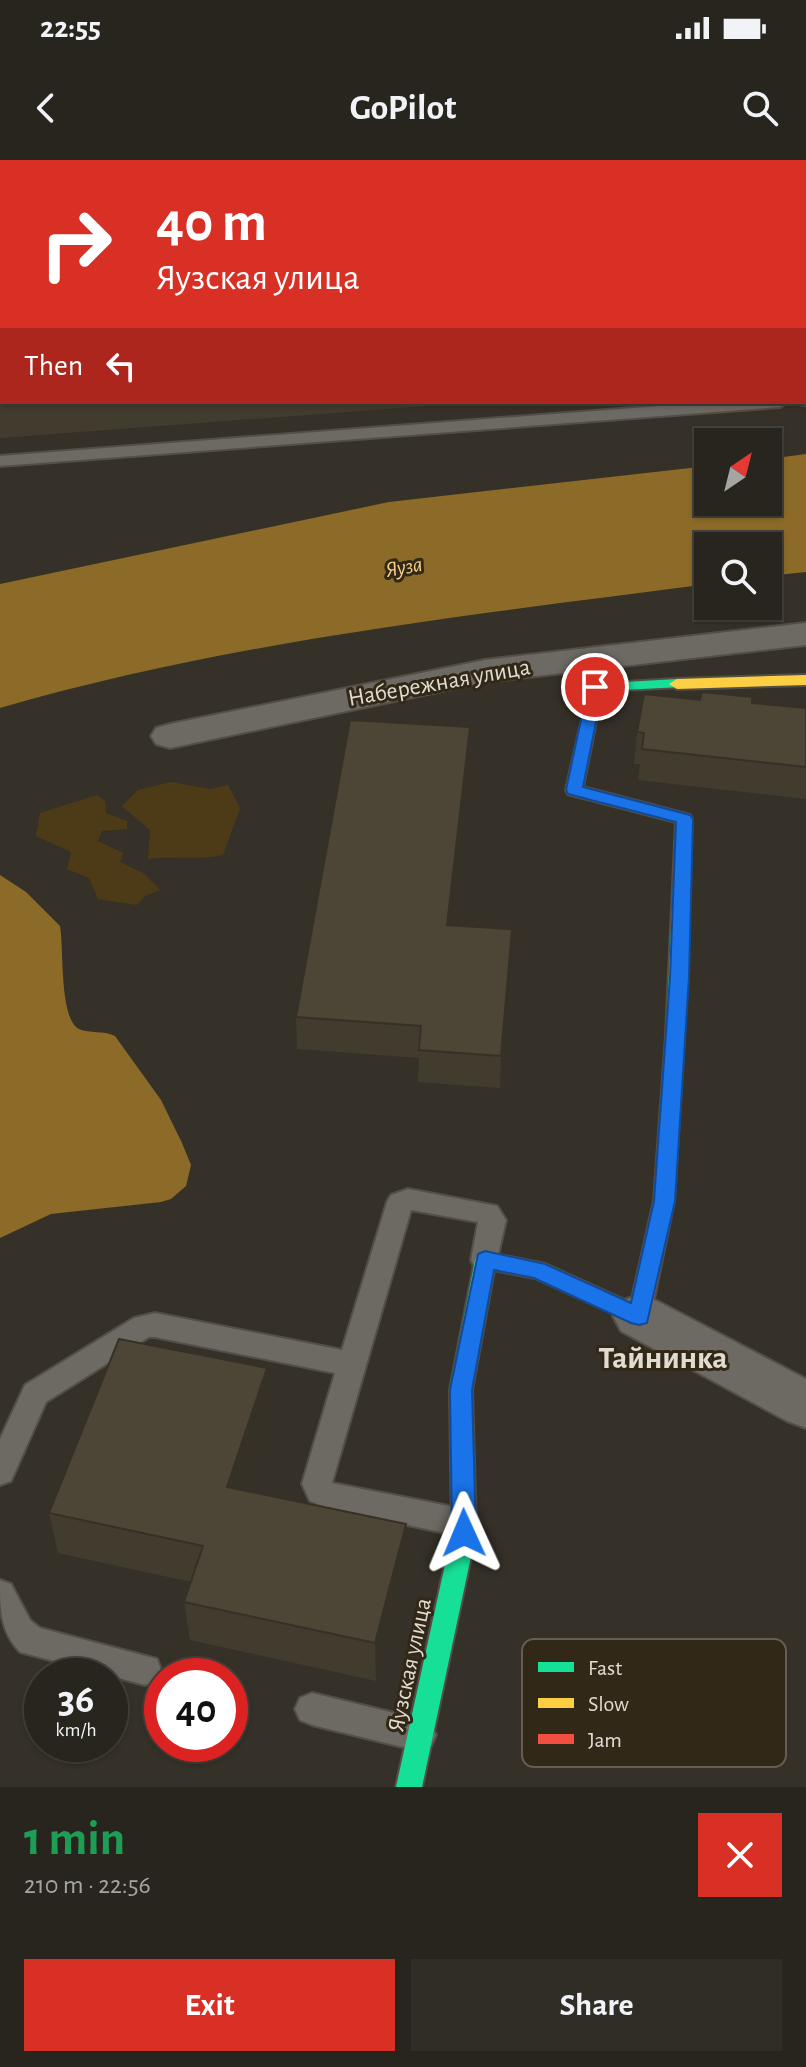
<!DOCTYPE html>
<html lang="en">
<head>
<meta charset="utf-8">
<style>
  :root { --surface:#28251e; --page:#302d27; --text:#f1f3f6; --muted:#a5a5a4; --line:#44423c; --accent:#d93025 }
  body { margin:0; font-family:"Alegreya Sans",sans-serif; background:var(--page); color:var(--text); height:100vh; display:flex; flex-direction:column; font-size:30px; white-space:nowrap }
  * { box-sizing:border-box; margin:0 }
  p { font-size:26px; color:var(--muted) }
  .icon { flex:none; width:44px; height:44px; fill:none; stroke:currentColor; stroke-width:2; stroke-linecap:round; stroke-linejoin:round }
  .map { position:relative; height:1627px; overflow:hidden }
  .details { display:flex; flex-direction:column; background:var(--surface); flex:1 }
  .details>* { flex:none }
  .guide { position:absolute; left:0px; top:0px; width:806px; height:244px; box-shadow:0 2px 6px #0004,0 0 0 2px var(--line); background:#d93025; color:#fff; overflow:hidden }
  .needle { width:52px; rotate:35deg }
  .fabs { position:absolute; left:694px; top:268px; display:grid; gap:16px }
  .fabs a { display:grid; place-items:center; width:88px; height:88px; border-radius:0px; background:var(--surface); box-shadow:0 2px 6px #0004,0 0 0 2px var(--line); font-size:40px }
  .speed { position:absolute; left:24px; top:1498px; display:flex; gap:16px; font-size:40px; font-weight:700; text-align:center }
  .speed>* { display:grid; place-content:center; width:104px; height:104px; border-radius:50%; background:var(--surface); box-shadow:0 2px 6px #0004,0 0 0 2px var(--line); line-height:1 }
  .speed small { font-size:20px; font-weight:400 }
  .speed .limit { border:12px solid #d22; background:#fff; color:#111 }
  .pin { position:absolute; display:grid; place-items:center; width:68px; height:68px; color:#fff; margin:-34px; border:4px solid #fff; border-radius:50%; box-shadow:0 2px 8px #0007 }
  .me { position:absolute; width:88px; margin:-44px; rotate:359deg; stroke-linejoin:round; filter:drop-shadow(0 0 6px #0008) }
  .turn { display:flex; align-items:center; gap:28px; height:168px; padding:0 24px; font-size:36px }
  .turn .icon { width:104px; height:104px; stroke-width:2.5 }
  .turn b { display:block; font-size:56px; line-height:68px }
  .then { display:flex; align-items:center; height:76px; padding:0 24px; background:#0003; gap:16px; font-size:30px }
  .round { display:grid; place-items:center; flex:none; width:84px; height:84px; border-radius:0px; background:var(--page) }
  .head { display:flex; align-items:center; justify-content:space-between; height:136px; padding:0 24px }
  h1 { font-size:48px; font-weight:700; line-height:60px; color:#1e9e55 }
  .button { display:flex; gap:16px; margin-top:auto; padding:16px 24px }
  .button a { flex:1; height:92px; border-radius:0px; background:var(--accent); color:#fff; font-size:32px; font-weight:700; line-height:92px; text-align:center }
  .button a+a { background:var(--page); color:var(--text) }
  .status { display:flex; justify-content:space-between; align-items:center; height:56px; padding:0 40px; background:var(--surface); direction:ltr }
  .status svg { height:22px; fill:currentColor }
  header { display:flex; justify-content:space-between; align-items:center; height:104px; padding:0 24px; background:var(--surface); font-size:36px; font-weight:700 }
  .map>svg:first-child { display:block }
  .green { fill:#4d3b18 }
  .water { fill:#8c6a28 }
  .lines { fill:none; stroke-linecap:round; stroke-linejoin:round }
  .lane-casing { stroke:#534f47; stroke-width:4 }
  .street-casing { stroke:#534f47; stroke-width:4 }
  .fast-casing { stroke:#534f47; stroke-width:4 }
  .slow-casing { stroke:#534f47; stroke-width:4 }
  .jam-casing { stroke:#534f47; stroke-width:4 }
  .lane { fill:#6d6963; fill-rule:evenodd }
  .street { fill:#6d6963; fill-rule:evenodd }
  .fast { fill:#16e098; fill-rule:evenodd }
  .slow { fill:#ffcf43; fill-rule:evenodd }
  .jam { fill:#f24e42; fill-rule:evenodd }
  .wall { fill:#423c2f }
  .shaded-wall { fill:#363126 }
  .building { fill:#4d4637; stroke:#363126; stroke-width:2 }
  .route { fill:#1a73e8; stroke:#114b97; stroke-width:2 }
  .labels { text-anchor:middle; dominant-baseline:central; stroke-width:6; stroke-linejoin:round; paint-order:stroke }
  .far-water-label { font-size:22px; font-style:italic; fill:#fad086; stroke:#312818 }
  .street-label { font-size:24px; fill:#e1dbd1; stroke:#312818 }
  .district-label { font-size:32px; font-weight:bold; fill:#e1dbd1; stroke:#312818 }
  .key { fill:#312818; stroke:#665e50; stroke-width:2 }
  .key-label { font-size:22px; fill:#e1dbd1 }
</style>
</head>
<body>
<div class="status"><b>22:55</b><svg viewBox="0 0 49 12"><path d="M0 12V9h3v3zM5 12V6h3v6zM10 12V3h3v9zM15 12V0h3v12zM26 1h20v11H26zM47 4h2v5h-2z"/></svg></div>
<header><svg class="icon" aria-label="back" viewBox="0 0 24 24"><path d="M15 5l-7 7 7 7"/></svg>GoPilot<svg class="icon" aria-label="search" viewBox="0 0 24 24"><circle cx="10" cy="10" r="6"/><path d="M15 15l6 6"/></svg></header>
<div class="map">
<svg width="806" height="1627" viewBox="0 0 806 1627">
  <rect width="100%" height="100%" fill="#353128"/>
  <g class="green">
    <path d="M171,622L210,629L228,625L240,648L223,695C197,701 174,695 148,699L150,670L122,646L138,630Z"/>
    <polygon points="97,635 105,641 106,653 127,661 127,669 102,671 98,681 123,693 120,702 143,713 160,730 145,736 137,745 98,739 89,718 67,709 71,692 36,676 40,653"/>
  </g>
  <g class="water">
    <path d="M806,294V412L768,416V386H708V424C471,455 231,481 0,548V424L389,342L708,306V342H768V299Z"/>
    <path d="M0,715L26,732L60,766C64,788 59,859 79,869C90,874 103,870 115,876L161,940L182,983L191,1005L186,1026L171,1039L161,1042L51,1054L0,1078Z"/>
  </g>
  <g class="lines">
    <defs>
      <g id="lane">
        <polygon points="396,0 410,0 411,2 397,2"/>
        <polygon points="624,0 638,0 639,2 625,2"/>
        <polygon points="768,0 782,0 783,2 769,2"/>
        <rect x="804" y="36" width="2" height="11"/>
        <polygon points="804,235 806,245 798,244 804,242"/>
        <polygon points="712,242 788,242 780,247 0,306 0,296"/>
        <polygon points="408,1029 497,1046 506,1060 495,1108 485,1111 475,1108 471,1100 478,1062 411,1050 332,1323 464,1349 475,1353 479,1363 475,1373 464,1377 327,1348 310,1341 302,1324 335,1213 155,1177 149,1177 46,1242 11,1321 0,1325 0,1279 25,1225 134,1158 155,1153 342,1190 387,1042 391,1035"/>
        <path d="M0,1420L11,1424L30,1460L40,1468L157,1499L161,1510L157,1521L145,1525L20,1492C0,1471 0,1449 0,1420Z"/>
        <polygon points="312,1533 419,1559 431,1564 436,1575 431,1586 419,1591 312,1565 300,1560 295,1549 300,1538"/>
      </g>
      <g id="street">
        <polygon points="295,0 350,0 294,2"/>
        <rect x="0" y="14" width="2" height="16"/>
        <polygon points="806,463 806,485 485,522 170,588 156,584 151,576 156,568 170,564 485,500"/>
        <polygon points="639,1135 657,1141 806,1219 806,1268 787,1261 621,1171 613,1156 621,1141"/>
      </g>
      <g id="fast">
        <polygon points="677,519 685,524 682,527 602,531 583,627 690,655 692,659 684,876 675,883 666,876 676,662 568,634 566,630 590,524"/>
        <polygon points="485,1092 545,1104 631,1143 635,1137 642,1134 649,1137 653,1143 646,1162 639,1165 535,1118 494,1110 472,1230 476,1373 422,1627 396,1627 452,1373 450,1230 475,1100 478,1094"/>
      </g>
      <polygon id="slow" points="806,515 806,525 677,529 669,524 677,519"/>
      <polygon id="jam" points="675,869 684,876 674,1041 653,1143 649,1149 642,1152 635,1149 631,1143 654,1041 666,876"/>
    </defs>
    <use href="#lane" class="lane-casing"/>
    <use href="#street" class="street-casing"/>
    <use href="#fast" class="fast-casing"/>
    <use href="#slow" class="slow-casing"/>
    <use href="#jam" class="jam-casing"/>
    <use href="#lane" class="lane"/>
    <use href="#street" class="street"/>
    <use href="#fast" class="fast"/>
    <use href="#slow" class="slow"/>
    <use href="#jam" class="jam"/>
  </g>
  <g class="wall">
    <polygon points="683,0 765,0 767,2 685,2"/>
    <polygon points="804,54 806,57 806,217 804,217"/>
    <polygon points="0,208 2,242 481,242 0,278"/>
    <polygon points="700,540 752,543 806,548 806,639 638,620 640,604 634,604 637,572"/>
    <polygon points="470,567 469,599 450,765 512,769 500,928 418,922 419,898 297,889 296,857"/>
    <polygon points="267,1208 270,1248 243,1330 406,1404 376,1521 190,1480 184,1442 191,1422 58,1393 49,1353"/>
  </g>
  <g class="shaded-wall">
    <polygon points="470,567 469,599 447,797 447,765"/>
    <polygon points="512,769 510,801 500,928 501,896"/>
    <polygon points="267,1208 270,1248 231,1367 227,1327"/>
    <polygon points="406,1364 406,1404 376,1521 375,1483"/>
  </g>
  <g class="building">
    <polygon points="709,0 765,0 767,2 710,2"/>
    <polygon points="804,54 806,57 806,116 804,116"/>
    <rect x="804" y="150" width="2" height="33"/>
    <rect x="0" y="208" width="2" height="34"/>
    <polygon points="702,532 752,537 752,543 806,548 806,607 642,589 644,573 637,572 644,534 700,540"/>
    <polygon points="350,560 470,567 447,765 512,769 501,896 419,890 421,866 296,857"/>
    <polygon points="119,1179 267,1208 227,1327 406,1364 375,1483 184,1442 203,1386 49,1353"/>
  </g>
  <polygon class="route" points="595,522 603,527 583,627 690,655 693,659 689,817 675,1041 647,1163 639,1165 631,1163 534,1118 494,1110 472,1230 476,1373 472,1381 464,1384 456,1381 452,1373 450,1230 478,1094 485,1091 545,1104 631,1143 654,1041 670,817 676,662 568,634 566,630 588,527"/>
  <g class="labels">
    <g class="far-water-label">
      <text transform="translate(404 407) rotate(-10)">Яуза</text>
    </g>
    <g class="street-label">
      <text transform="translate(439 523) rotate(-10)">Набережная улица</text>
      <text transform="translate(410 1505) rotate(-78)">Яузская улица</text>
    </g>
    <g class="district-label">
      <text x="663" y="1198">Тайнинка</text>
    </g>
  </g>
  <rect x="522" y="1479" width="264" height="128" rx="12" class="key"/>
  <rect x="538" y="1502" width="36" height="10" fill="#16e098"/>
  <rect x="538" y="1538" width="36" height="10" fill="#ffcf43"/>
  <rect x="538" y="1574" width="36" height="10" fill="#f24e42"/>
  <g class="key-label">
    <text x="588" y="1515">Fast</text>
    <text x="588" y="1551">Slow</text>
    <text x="588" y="1587">Jam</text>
  </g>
</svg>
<div class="fabs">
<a><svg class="needle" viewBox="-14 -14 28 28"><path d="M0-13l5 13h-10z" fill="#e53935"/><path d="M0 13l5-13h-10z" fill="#a5a5a4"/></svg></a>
<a><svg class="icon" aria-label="search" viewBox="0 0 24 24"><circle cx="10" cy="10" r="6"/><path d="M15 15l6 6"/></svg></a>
</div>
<div class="speed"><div>36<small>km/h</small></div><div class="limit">40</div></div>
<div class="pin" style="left:595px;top:527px;background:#d93025"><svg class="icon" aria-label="arrive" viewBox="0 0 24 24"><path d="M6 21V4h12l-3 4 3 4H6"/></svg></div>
<svg class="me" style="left:464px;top:1373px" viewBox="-20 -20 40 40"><path d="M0-17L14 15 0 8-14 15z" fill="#1a73e8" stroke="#fff" stroke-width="4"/></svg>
<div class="guide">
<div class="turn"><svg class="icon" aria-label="right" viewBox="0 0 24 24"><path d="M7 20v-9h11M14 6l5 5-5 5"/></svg><div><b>40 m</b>Яузская улица</div></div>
<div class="then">Then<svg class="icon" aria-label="left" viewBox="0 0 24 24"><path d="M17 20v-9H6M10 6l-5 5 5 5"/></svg></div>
</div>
</div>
<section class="details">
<div class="head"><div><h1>1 min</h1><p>210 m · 22:56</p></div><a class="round" style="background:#d93025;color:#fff"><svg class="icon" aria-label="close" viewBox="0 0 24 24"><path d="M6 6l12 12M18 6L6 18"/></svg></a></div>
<div class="button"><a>Exit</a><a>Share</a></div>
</section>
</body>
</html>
